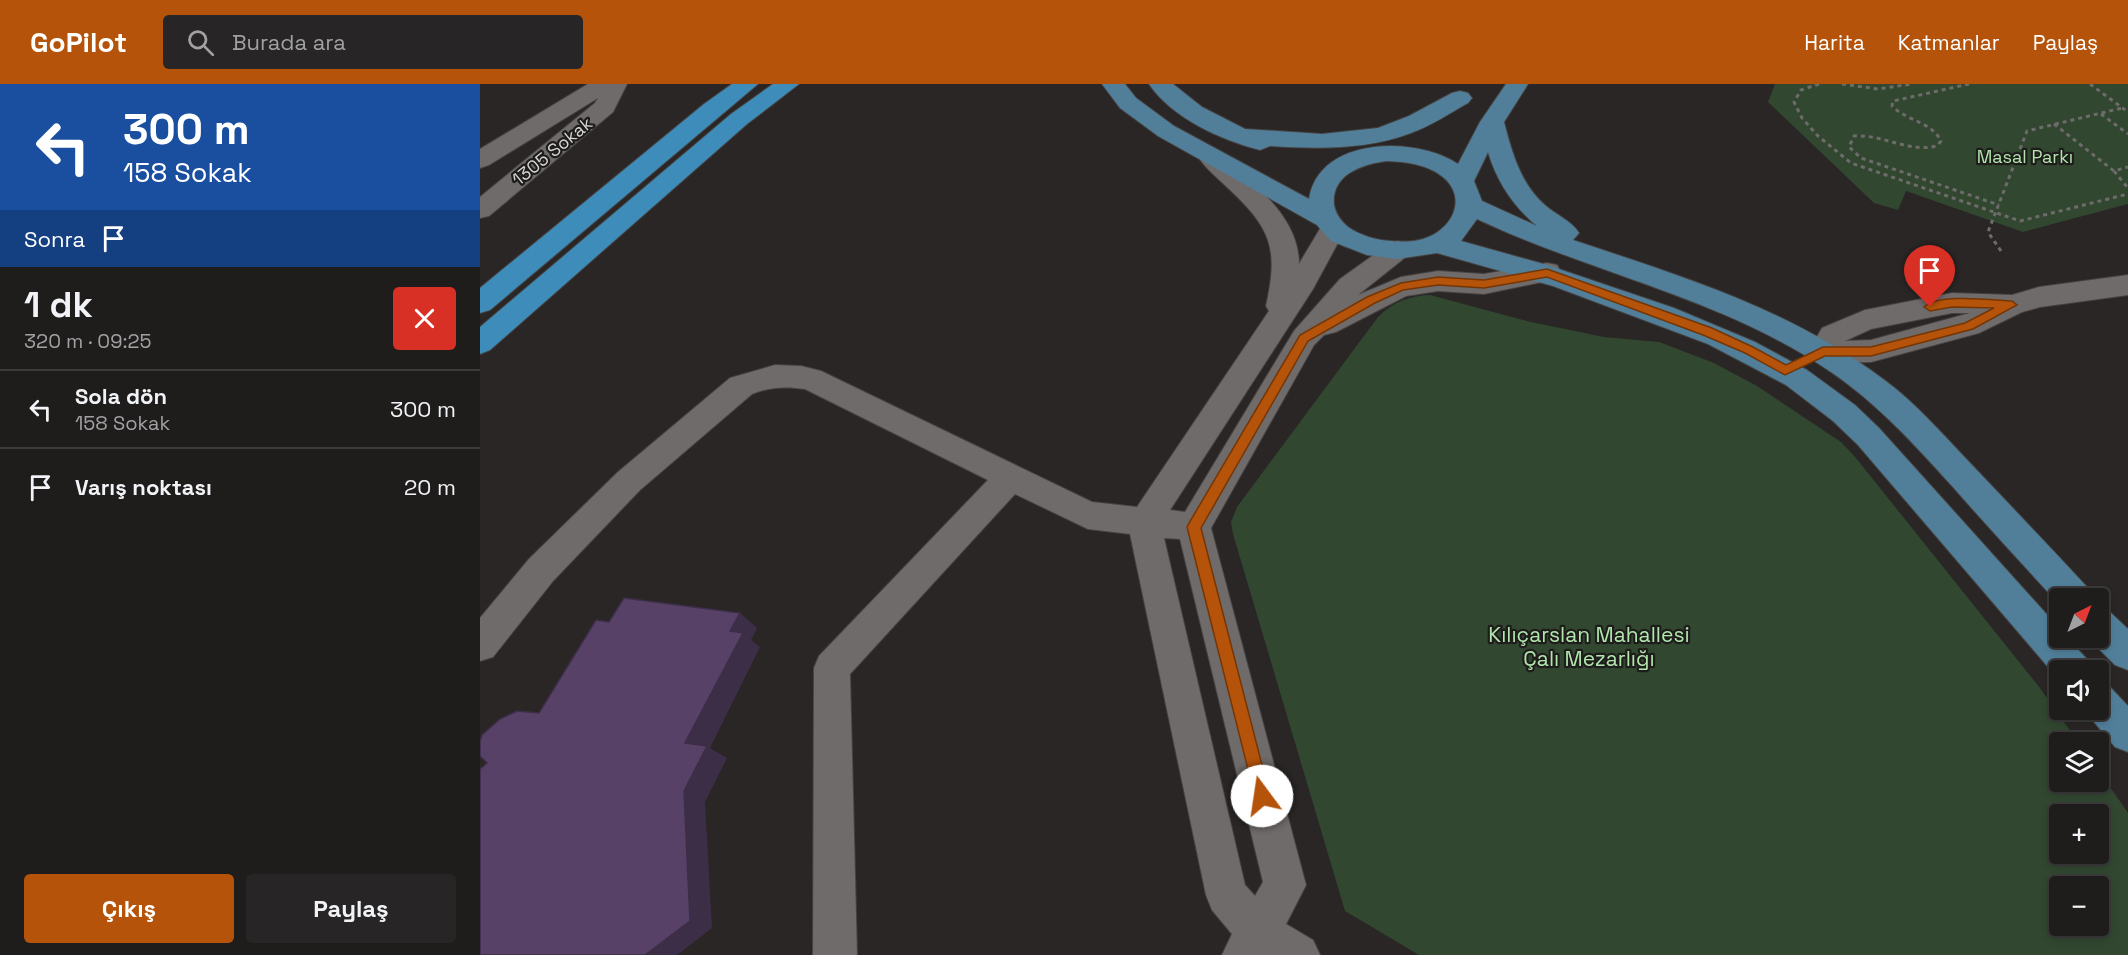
<!DOCTYPE html>
<html lang="tr">
<head>
<meta charset="utf-8">
<style>
  :root { --surface:#1f1c1c; --page:#272525; --text:#f1f3f6; --muted:#a1a1a3; --line:#3c3a3b; --accent:#b45309 }
  body { margin:0; font-family:"Space Grotesk",sans-serif; background:var(--page); color:var(--text); height:100vh; display:flex; flex-direction:column; font-size:22px; white-space:nowrap }
  * { box-sizing:border-box; margin:0 }
  p { font-size:20px; color:var(--muted) }
  .icon { flex:none; width:33px; height:33px; fill:none; stroke:currentColor; stroke-width:2; stroke-linecap:round; stroke-linejoin:round }
  .map { position:relative; flex:1; overflow:hidden }
  .details { display:flex; flex-direction:column; background:var(--surface); width:480px }
  .details>* { flex:none }
  .banner { background:#1a4fa0; color:#fff; overflow:hidden }
  .needle { width:39px; rotate:42deg }
  .controls { position:absolute; left:1569px; top:504px; display:grid; gap:12px }
  .controls a { display:grid; place-items:center; width:60px; height:60px; border-radius:6px; background:var(--surface); box-shadow:0 3px 9px #0003,0 0 0 2px var(--line); font-size:30px }
  .pin { position:absolute; display:grid; place-items:center; width:51px; height:51px; color:#fff; margin:-62px -26px; border-radius:50% 50% 50% 0; rotate:-45deg; box-shadow:0 0 6px #0007 }
  .pin .icon { rotate:45deg }
  .me { position:absolute; width:66px; margin:-33px; rotate:346deg; stroke-linejoin:round; filter:drop-shadow(0 0 4px #0008) }
  .turn { display:flex; align-items:center; gap:21px; height:126px; padding:0 24px; font-size:27px }
  .turn .icon { width:78px; height:78px; stroke-width:2.5 }
  .turn b { display:block; font-size:42px; line-height:51px }
  .then { display:flex; align-items:center; height:57px; padding:0 24px; background:#0003; gap:12px; font-size:22px }
  .round { display:grid; place-items:center; flex:none; width:63px; height:63px; border-radius:6px; background:var(--page) }
  .head { display:flex; align-items:center; justify-content:space-between; height:102px; padding:0 24px }
  h1 { font-size:36px; font-weight:700; line-height:45px }
  .cta { display:flex; gap:12px; margin-top:auto; padding:12px 24px }
  .cta a { flex:1; height:69px; border-radius:6px; background:var(--accent); color:#fff; font-size:24px; font-weight:700; line-height:69px; text-align:center }
  .cta a+a { background:var(--page); color:var(--text) }
  ul { padding:0; list-style:none }
  li { display:flex; align-items:center; gap:18px; height:78px; padding:0 24px; border-top:2px solid var(--line) }
  li div { flex:1 }
  li b { display:block; font-size:22px }
  li em { font-style:normal }
  header { display:flex; align-items:center; gap:36px; box-sizing:border-box; height:84px; padding:0 30px; background:var(--accent); color:#fff }
  header strong { font-size:28px }
  nav { display:flex; gap:33px; margin-inline-start:auto; font-size:21px }
  .search { width:420px; height:54px; background:var(--page); display:flex; align-items:center; gap:15px; box-sizing:border-box; padding:0 21px; border-radius:6px; color:var(--muted); font-size:22px }
  main { display:flex; flex:1; min-height:0 }
  .map>svg:first-child { display:block }
  .green { fill:#314730; fill-rule:evenodd }
  .lines { fill:none; stroke-linecap:round; stroke-linejoin:round }
  .minor-casing { stroke:#464342; stroke-width:2 }
  .major-casing { stroke:#464342; stroke-width:2 }
  .highway-casing { stroke:#464342; stroke-width:2 }
  .path { stroke:#6e6c6b; stroke-width:3; stroke-dasharray:4 4; stroke-linecap:butt }
  .minor { fill:#6f6b6a; fill-rule:evenodd }
  .major { fill:#517f9a; fill-rule:evenodd }
  .highway { fill:#3d8cba; fill-rule:evenodd }
  .shaded-wall { fill:#3d2e48 }
  .building { fill:#574167; stroke:#3d2e48; stroke-width:1.5 }
  .route { fill:#b45309; stroke:#753606; stroke-width:1.5 }
  .labels { text-anchor:middle; dominant-baseline:central; stroke-width:4.5; stroke-linejoin:round; paint-order:stroke }
  .far-street-label { font-size:18px; fill:#d9d8d7; stroke:#1f1d1c }
  .far-park-label { font-size:18px; fill:#b0e6ac; stroke:#1f1d1c }
  .park-label { font-size:21px; fill:#b0e6ac; stroke:#1f1d1c }
</style>
</head>
<body>
<header>
<strong>GoPilot</strong>
<div class="search"><svg class="icon" aria-label="search" viewBox="0 0 24 24"><circle cx="10" cy="10" r="6"/><path d="M15 15l6 6"/></svg>Burada ara</div>
<nav><a>Harita</a><a>Katmanlar</a><a>Paylaş</a></nav>
</header>
<main>
<section class="details">
<div class="banner">
<div class="turn"><svg class="icon" aria-label="left" viewBox="0 0 24 24"><path d="M17 20v-9H6M10 6l-5 5 5 5"/></svg><div><b>300 m</b>158 Sokak</div></div>
<div class="then">Sonra<svg class="icon" aria-label="arrive" viewBox="0 0 24 24"><path d="M6 21V4h12l-3 4 3 4H6"/></svg></div>
</div>
<div class="head"><div><h1>1 dk</h1><p>320 m · 09:25</p></div><a class="round" style="background:#d93025;color:#fff"><svg class="icon" aria-label="close" viewBox="0 0 24 24"><path d="M6 6l12 12M18 6L6 18"/></svg></a></div>
<ul>
<li><svg class="icon" aria-label="left" viewBox="0 0 24 24"><path d="M17 20v-9H6M10 6l-5 5 5 5"/></svg><div><b>Sola dön</b><p>158 Sokak</p></div><em>300 m</em></li>
<li><svg class="icon" aria-label="arrive" viewBox="0 0 24 24"><path d="M6 21V4h12l-3 4 3 4H6"/></svg><div><b>Varış noktası</b></div><em>20 m</em></li>
</ul>
<div class="cta"><a>Çıkış</a><a>Paylaş</a></div>
</section>
<div class="map">
<svg width="1648" height="871" viewBox="0 0 1648 871">
  <rect width="100%" height="100%" fill="#292625"/>
  <g class="green">
    <polygon points="1295,0 1648,0 1648,120 1543,148 1426,107 1418,126 1394,119 1288,18"/>
    <path d="M950,211L1051,238L1124,253L1179,258L1234,279L1277,302L1361,358L1376,374L1560,604L1598,658H1580V698H1618L1619,687L1648,729V871H939L865,827L753,450L751,438L757,423L898,233C913,218 929,212 950,211ZM1580,730H1618V770H1580ZM1580,802H1618V842H1580Z"/>
  </g>
  <g class="lines">
    <defs>
      <g id="minor">
        <polygon points="108,0 147,0 133,28 9,132 0,134 0,113 115,19 118,14 9,81 0,84 0,65"/>
        <path d="M731,66C743,70 751,79 761,88C788,112 819,141 819,180L844,138L853,135L862,138L866,144L833,205L690,426L705,428L814,247L860,195L909,160L918,157L927,160L931,166L927,172L878,211L921,193L958,187L1004,190L1067,179L1077,181L1081,188L1077,195L1067,197L1004,210L958,207L926,212L856,248L844,251L834,261L731,444L826,801L806,840L833,856L840,871H742L752,850L732,826L726,811L650,450L608,445L535,410L370,590L377,871H333L334,584L339,572L508,396L325,305C306,302 289,303 272,310L160,406L73,497L13,573L0,577V534L49,475L138,388L250,294L295,281L321,282L341,287L612,418L657,423L789,227L786,222C799,164 791,144 748,104C738,94 726,85 719,74L722,69ZM684,454L700,455L783,798L775,812L765,801Z"/>
        <path d="M1648,191V211L1560,223L1542,228L1499,249L1391,278L1343,279L1333,276L1328,268L1342,244L1385,226L1472,209L1532,211L1559,203ZM1472,229H1490L1391,256L1365,257L1391,245Z"/>
      </g>
      <g id="major">
        <path d="M622,0H645L656,14L694,42L829,115C839,52 936,52 978,80L1000,38L1026,0H1048L1024,38C1032,69 1041,101 1066,122C1076,131 1092,137 1099,149L1093,156C1203,193 1308,224 1403,295C1436,319 1463,351 1491,380C1530,421 1569,462 1607,503L1612,514H1580V521C1544,482 1508,443 1473,403C1435,361 1398,320 1351,288C1243,214 1114,190 997,135L981,157L1067,181L1194,224L1275,258L1327,286L1375,321L1399,344L1580,545V554H1587L1606,574L1611,586H1580V597L1378,361L1353,337L1306,301L1228,260L1073,202L957,169L917,175L887,171L851,157L837,141L678,52L640,24ZM1008,68C1017,98 1033,122 1057,142L1002,117L994,97ZM907,77C926,78 947,80 963,93C989,115 971,147 943,155C933,158 922,158 911,157C896,156 881,152 868,143C861,137 856,131 854,121C851,90 883,80 907,77Z"/>
        <path d="M669,0H693L722,23L765,45L842,50L898,44L929,32L972,9L980,7L988,9L992,14L988,19C970,29 951,42 931,49C886,66 838,65 790,62L780,66C741,56 692,34 669,0Z"/>
        <polygon points="1618,524 1631,529 1648,545 1648,586 1635,581 1608,554 1618,554"/>
        <polygon points="1618,599 1631,604 1648,622 1648,668 1635,663 1604,626 1618,626"/>
      </g>
      <g id="highway">
        <polygon points="252,0 278,0 10,226 0,229 0,204 224,20"/>
        <polygon points="293,0 319,0 267,40 10,266 0,270 0,243 251,30"/>
      </g>
    </defs>
    <use href="#minor" class="minor-casing"/>
    <use href="#major" class="major-casing"/>
    <use href="#highway" class="highway-casing"/>
    <g class="path">
      <polyline points="1339,0 1321,6 1314,18 1322,34 1338,52 1371,79 1540,137 1648,110"/>
      <polyline points="1362,0 1398,5 1432,0"/>
      <path d="M1489,0L1413,17L1412,22C1427,37 1452,38 1461,57L1457,62C1428,69 1403,50 1374,52L1369,63L1381,74L1519,121"/>
      <polyline points="1610,0 1648,28"/>
      <polyline points="1621,30 1648,50"/>
      <polyline points="1574,40 1634,87 1648,83"/>
      <polyline points="1634,87 1648,104"/>
      <polyline points="1521,167 1508,148 1547,47 1642,24"/>
    </g>
    <use href="#minor" class="minor"/>
    <use href="#major" class="major"/>
    <use href="#highway" class="highway"/>
  </g>
  <polygon class="shaded-wall" points="260,529 277,544 271,556 280,563 230,664 247,674 225,718 232,844 197,871 165,871 204,707 205,659 250,547"/>
  <polygon class="building" points="144,514 260,529 250,547 263,549 205,659 227,662 204,707 210,837 165,871 0,871 0,685 7,679 0,672 0,657 2,651 20,635 37,627 59,629 116,536 129,538"/>
  <path class="route" d="M1067,185L1232,244L1273,263L1306,281L1343,263H1391L1485,239L1514,224L1472,223L1450,227L1444,223C1458,209 1512,216 1532,217L1537,221L1493,245L1391,272H1345L1305,291L1265,269L1223,251L1067,193L1004,204L958,201L923,206L895,219L828,257L721,444L790,712L788,717L782,720L776,717L707,443L709,439L820,251L887,213L921,199L958,193L1004,196Z"/>
  <g class="labels">
    <g class="far-street-label">
      <text transform="translate(72 67) rotate(-39)">1305 Sokak</text>
    </g>
    <g class="far-park-label">
      <text x="1545" y="72">Masal Parkı</text>
    </g>
    <g class="park-label">
      <text x="1109" y="550">Kılıçarslan Mahallesi<tspan x="1109" dy="24">Çalı Mezarlığı</tspan></text>
    </g>
  </g>
</svg>
<div class="controls">
<a><svg class="needle" viewBox="-14 -14 28 28"><path d="M0-13l5 13h-10z" fill="#e53935"/><path d="M0 13l5-13h-10z" fill="#a1a1a3"/></svg></a>
<a><svg class="icon" aria-label="sound" viewBox="0 0 24 24"><path d="M4 9h4l5-4v14l-5-4H4zM17 9q2 3 0 6"/></svg></a>
<a><svg class="icon" aria-label="layers" viewBox="0 0 24 24"><path d="M12 4l9 5-9 5-9-5zM3 14l9 5 9-5"/></svg></a>
<a>+</a>
<a>−</a>
</div>
<div class="pin" style="left:1450px;top:223px;background:#d93025"><svg class="icon" aria-label="arrive" viewBox="0 0 24 24"><path d="M6 21V4h12l-3 4 3 4H6"/></svg></div>
<svg class="me" style="left:782px;top:712px" viewBox="-20 -20 40 40"><circle r="19" fill="#fff"/><path d="M0-13L10 11 0 6-10 11z" fill="#b45309"/></svg>
</div>
</main>
</body>
</html>
